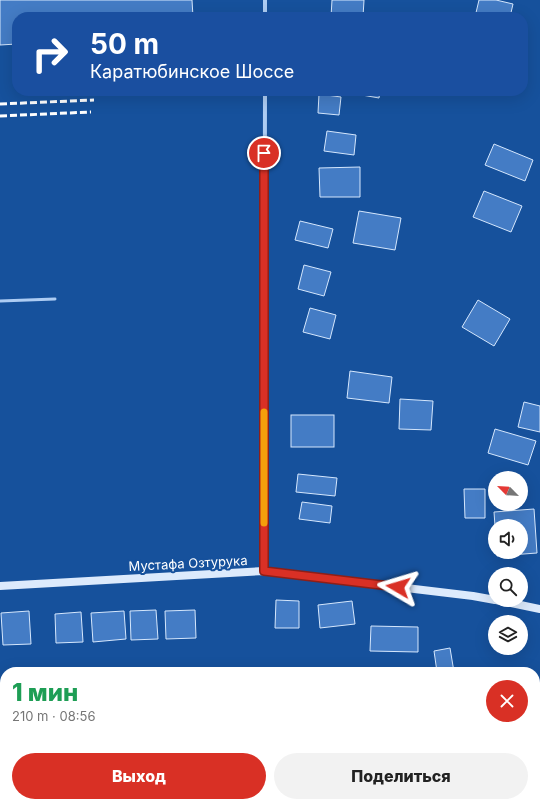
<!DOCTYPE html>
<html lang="ru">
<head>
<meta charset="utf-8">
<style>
  :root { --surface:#fff; --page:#f2f2f2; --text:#222; --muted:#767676; --accent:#d93025 }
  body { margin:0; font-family:Inter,sans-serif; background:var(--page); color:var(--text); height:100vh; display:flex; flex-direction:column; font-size:15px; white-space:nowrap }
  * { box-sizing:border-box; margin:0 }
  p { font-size:13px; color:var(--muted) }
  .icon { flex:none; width:22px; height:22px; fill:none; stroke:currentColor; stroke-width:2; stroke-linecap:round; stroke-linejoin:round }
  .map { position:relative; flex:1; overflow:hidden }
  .details { position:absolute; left:0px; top:667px; width:540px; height:140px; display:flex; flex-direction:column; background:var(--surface); border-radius:16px 16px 0 0; box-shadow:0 4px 16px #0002 }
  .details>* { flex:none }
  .banner { position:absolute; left:12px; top:12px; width:516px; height:84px; border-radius:16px; box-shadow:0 4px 16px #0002; background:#1a4fa0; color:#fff; overflow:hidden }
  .needle { width:26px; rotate:294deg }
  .controls { position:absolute; left:488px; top:471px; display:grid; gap:8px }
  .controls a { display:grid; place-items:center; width:40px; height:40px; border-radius:50%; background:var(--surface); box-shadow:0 4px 16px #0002; font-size:20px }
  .pin { position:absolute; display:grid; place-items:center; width:34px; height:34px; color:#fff; margin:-17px; border:2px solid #fff; border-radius:50%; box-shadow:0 1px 4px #0007 }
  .me { position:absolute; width:44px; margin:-22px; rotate:277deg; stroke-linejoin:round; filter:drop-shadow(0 0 3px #0008) }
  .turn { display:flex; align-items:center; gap:14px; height:84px; padding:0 12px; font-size:18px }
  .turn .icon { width:52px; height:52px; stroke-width:2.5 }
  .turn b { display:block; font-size:28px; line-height:34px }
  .round { display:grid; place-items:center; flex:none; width:42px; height:42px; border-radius:21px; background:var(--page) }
  .summary { display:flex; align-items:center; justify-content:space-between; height:68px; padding:0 12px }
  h1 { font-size:24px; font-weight:800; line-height:30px; color:#1e9e55 }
  .cta { display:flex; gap:8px; margin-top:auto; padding:8px 12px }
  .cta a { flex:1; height:46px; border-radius:24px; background:var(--accent); color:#fff; font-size:16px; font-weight:800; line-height:46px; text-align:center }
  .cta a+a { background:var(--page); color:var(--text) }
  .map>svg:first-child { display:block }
  .building { fill:#447cc5; stroke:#d5e7fd }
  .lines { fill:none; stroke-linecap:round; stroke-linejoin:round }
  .lane { stroke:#adccf3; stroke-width:3 }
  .street { stroke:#adccf3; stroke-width:4 }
  .secondary { stroke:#dceafc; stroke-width:8 }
  .rail { stroke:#fff; stroke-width:3; stroke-dasharray:7 3; stroke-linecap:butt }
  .route-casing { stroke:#8d1f18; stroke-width:10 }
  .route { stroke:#d93025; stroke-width:7 }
  .slow { stroke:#f59e0b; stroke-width:7 }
  .labels { text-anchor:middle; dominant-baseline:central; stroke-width:4; stroke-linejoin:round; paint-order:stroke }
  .street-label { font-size:13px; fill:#fff; stroke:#16519c }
</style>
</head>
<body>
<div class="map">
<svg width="540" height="807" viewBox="0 0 540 807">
  <rect width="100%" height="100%" fill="#16519c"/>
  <g class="building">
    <polygon points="0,0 192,0 193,17 17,17 17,44 0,45"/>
    <polygon points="332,0 364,0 363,17 331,17"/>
    <polygon points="479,0 496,0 513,4 510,17 475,17"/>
    <polygon points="339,91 380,91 379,98"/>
    <polygon points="319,94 341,97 339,115 318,113"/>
    <polygon points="327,131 356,135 354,155 324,151"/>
    <polygon points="494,144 533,160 525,181 485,165"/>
    <polygon points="360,167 360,197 320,197 319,168"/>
    <polygon points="484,191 522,206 511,232 473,217"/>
    <polygon points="359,211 401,218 395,250 353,243"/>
    <polygon points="300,221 333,229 328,248 295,240"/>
    <polygon points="304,265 331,272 324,296 298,289"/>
    <polygon points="478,300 510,319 494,346 462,327"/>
    <polygon points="310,308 336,315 330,339 303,332"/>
    <polygon points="350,371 392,377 389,403 347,398"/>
    <polygon points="400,399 433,401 431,430 399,429"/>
    <polygon points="524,402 540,406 540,432 518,427"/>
    <rect x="291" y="415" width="43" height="32"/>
    <polygon points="495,429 536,441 528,465 488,453"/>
    <polygon points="298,474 337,478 335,496 296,492"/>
    <polygon points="464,489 485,489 485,518 465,518"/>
    <polygon points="302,502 332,506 330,523 299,519"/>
    <polygon points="534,509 537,553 497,556 497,552 521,552 521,526 495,526 494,512"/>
    <polygon points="276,600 299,601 299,628 275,628"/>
    <polygon points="352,601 355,624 320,628 318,605"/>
    <polygon points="156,610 158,639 131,640 130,611"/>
    <polygon points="195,610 196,638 166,639 165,611"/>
    <polygon points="29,611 31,644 3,645 1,613"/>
    <polygon points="124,611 126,639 93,642 91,613"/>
    <polygon points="81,612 83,642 56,643 55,614"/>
    <polygon points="371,626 418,627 418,652 370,651"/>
    <polygon points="450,648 454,672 437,672 434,651"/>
    <polygon points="540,721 540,736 535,736 535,722"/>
    <polygon points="5,758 5,785 0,786 0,759"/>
  </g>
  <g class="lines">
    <polyline class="lane" points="0,301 55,299"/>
    <g class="street">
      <polyline points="265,17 265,0"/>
      <polyline points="264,571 265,91"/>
      <polyline points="0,743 5,743"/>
    </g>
    <g class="secondary">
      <polyline points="0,586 264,571 473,596 495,600"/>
      <polyline points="496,600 540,609"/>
    </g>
    <g class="rail">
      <polyline points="0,104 94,100"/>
      <polyline points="0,116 91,112"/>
    </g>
  </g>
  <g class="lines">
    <defs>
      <polyline id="route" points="264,153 264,571 398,587"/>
    </defs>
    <use href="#route" class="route-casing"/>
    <use href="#route" class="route"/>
    <polyline class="slow" points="264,523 264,412"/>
  </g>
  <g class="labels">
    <g class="street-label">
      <text transform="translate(188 563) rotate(-3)">Мустафа Озтурука</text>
    </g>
  </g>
</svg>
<div class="controls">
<a><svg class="needle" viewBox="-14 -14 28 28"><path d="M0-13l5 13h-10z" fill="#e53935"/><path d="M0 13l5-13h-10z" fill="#767676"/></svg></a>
<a><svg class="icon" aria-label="sound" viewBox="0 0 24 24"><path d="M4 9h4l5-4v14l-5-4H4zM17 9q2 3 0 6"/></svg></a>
<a><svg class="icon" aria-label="search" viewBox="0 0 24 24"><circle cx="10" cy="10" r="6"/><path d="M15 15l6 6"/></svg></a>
<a><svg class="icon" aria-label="layers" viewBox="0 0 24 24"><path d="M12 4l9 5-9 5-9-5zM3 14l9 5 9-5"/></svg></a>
</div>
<div class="pin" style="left:264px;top:153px;background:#d93025"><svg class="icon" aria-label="arrive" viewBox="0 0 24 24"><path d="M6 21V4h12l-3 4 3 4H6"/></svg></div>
<svg class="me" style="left:398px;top:587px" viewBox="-20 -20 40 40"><path d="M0-17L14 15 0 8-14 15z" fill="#d93025" stroke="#fff" stroke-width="4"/></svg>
<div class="banner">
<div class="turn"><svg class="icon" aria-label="right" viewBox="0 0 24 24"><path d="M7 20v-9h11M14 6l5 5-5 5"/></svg><div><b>50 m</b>Каратюбинское Шоссе</div></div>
</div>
<section class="details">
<div class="summary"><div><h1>1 мин</h1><p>210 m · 08:56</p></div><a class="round" style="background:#d93025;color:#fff"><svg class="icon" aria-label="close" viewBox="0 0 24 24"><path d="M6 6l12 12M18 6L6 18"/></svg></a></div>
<div class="cta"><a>Выход</a><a>Поделиться</a></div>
</section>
</div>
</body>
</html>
